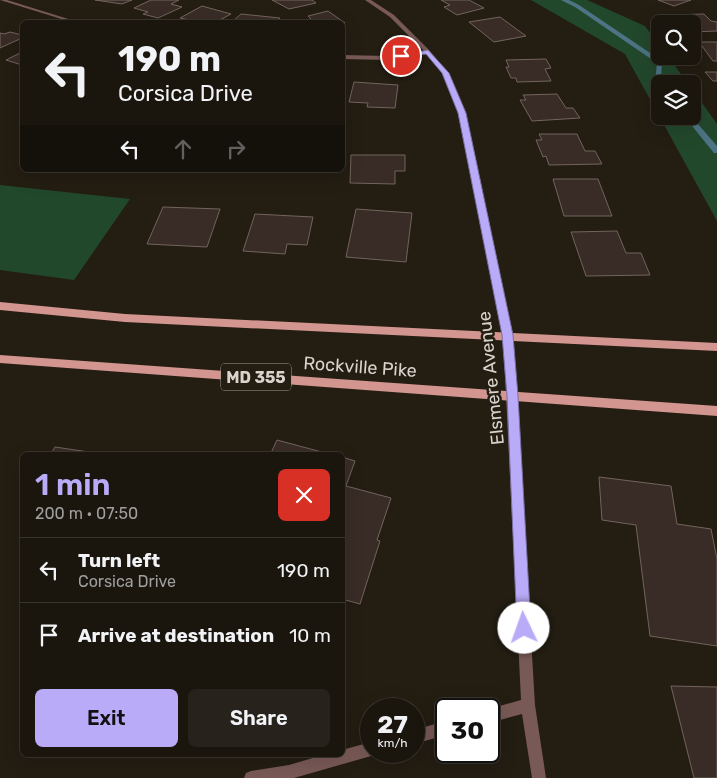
<!DOCTYPE html>
<html lang="en">
<head>
<meta charset="utf-8">
<style>
  :root { --surface:#1a160e; --page:#27231c; --text:#f1f3f6; --muted:#9f9f9e; --line:#38352e; --accent:#b9abf7 }
  body { margin:0; font-family:Rubik,sans-serif; background:var(--page); color:var(--text); height:100vh; display:flex; flex-direction:column; font-size:19px; white-space:nowrap }
  * { box-sizing:border-box; margin:0 }
  p { font-size:16px; color:var(--muted) }
  .icon { flex:none; width:28px; height:28px; fill:none; stroke:currentColor; stroke-width:2; stroke-linecap:round; stroke-linejoin:round }
  .map { position:relative; flex:1; overflow:hidden }
  .sheet { position:absolute; left:20px; top:452px; width:325px; height:305px; display:flex; flex-direction:column; background:var(--surface); border-radius:8px; box-shadow:0 5px 20px #0002,0 0 0 1px var(--line) }
  .sheet>* { flex:none }
  .guide { position:absolute; left:20px; top:20px; width:325px; height:152px; border-radius:8px; box-shadow:0 5px 20px #0002,0 0 0 1px var(--line); background:#1a160e; color:var(--text); overflow:hidden }
  .tools { position:absolute; left:651px; top:15px; display:grid; gap:10px }
  .tools a { display:grid; place-items:center; width:50px; height:50px; border-radius:8px; background:var(--surface); box-shadow:0 5px 20px #0002,0 0 0 1px var(--line); font-size:25px }
  .speed { position:absolute; left:360px; top:698px; display:flex; gap:10px; font-size:25px; font-weight:700; text-align:center }
  .speed>* { display:grid; place-content:center; width:65px; height:65px; border-radius:50%; background:var(--surface); box-shadow:0 5px 20px #0002,0 0 0 1px var(--line); line-height:1 }
  .speed small { font-size:12px; font-weight:400 }
  .speed .limit { border:2px solid #111; border-radius:8px; background:#fff; color:#111 }
  .pin { position:absolute; display:grid; place-items:center; width:42px; height:42px; color:#fff; margin:-21px; border:2px solid #fff; border-radius:50%; box-shadow:0 1px 5px #0007 }
  .me { position:absolute; width:55px; margin:-28px; rotate:357deg; stroke-linejoin:round; filter:drop-shadow(0 0 4px #0008) }
  .turn { display:flex; align-items:center; gap:18px; height:105px; padding:0 15px; font-size:22px }
  .turn .icon { width:65px; height:65px; stroke-width:2.5 }
  .turn b { display:block; font-size:35px; line-height:42px }
  .lanes { display:flex; align-items:center; height:48px; padding:0 15px; background:#0003; justify-content:center; gap:25px; direction:ltr }
  .lanes .off { opacity:.35 }
  .round { display:grid; place-items:center; flex:none; width:52px; height:52px; border-radius:8px; background:var(--page) }
  .headline { display:flex; align-items:center; justify-content:space-between; height:85px; padding:0 15px }
  h1 { font-size:30px; font-weight:600; line-height:38px; color:var(--accent) }
  .cta { display:flex; gap:10px; margin-top:auto; padding:10px 15px }
  .cta a { flex:1; height:58px; border-radius:8px; background:var(--accent); color:#111; font-size:20px; font-weight:600; line-height:58px; text-align:center }
  .cta a+a { background:var(--page); color:var(--text) }
  ul { padding:0; list-style:none }
  li { display:flex; align-items:center; gap:15px; height:65px; padding:0 15px; border-top:1px solid var(--line) }
  li div { flex:1 }
  li b { display:block; font-size:19px }
  li em { font-style:normal }
  .map>svg:first-child { display:block }
  .green { fill:#22482c }
  .lines { fill:none; stroke-linecap:round; stroke-linejoin:round }
  .stream { fill:#4d7384; fill-rule:evenodd }
  .building { fill:#392c26; stroke:#73645d }
  .street { fill:#785956; fill-rule:evenodd }
  .primary { fill:#d3958f; fill-rule:evenodd }
  .route { fill:#b9abf7; stroke:#786fa1 }
  .labels { text-anchor:middle; dominant-baseline:central; stroke-width:5; stroke-linejoin:round; paint-order:stroke }
  .shield { fill:#231d12; stroke:#a29d95; stroke-width:1 }
  .shield-label { font-size:16px; font-weight:bold; fill:#d8d4cd }
  .street-label { font-size:18px; fill:#d8d4cd; stroke:#231d12 }
</style>
</head>
<body>
<div class="map">
<svg width="717" height="778" viewBox="0 0 717 778">
  <rect width="100%" height="100%" fill="#231d12"/>
  <g class="green">
    <polygon points="531,0 587,0 645,26 660,46 660,56 668,56 688,84 660,84 660,116 692,116 693,90 717,124 717,221 625,54"/>
    <polygon points="0,185 130,199 74,280 0,270"/>
  </g>
  <g class="lines">
    <g class="stream">
      <polygon points="561,0 569,0 579,5 662,61 660,98 654,94 657,63 575,7"/>
      <polygon points="684,116 691,116 717,146 717,153 714,153"/>
    </g>
  </g>
  <g class="building">
    <polygon points="95,0 132,0 122,4"/>
    <polygon points="151,0 179,0 171,4 182,7 158,18 143,14 148,12 134,8"/>
    <polygon points="272,0 312,0 316,3 289,9"/>
    <polygon points="441,0 469,0 484,8 457,15 444,7 450,5"/>
    <polygon points="658,0 691,0 674,6"/>
    <polygon points="202,6 231,14 216,22 190,22 186,21 189,20 180,18"/>
    <polygon points="328,11 345,23 298,22 311,19 308,16"/>
    <polygon points="241,14 280,18 276,22 232,22"/>
    <polygon points="704,14 711,21 717,22 717,31 692,32 692,24 685,24 681,19 673,19 669,15"/>
    <polygon points="500,17 526,36 494,42 469,22"/>
    <polygon points="10,32 22,35 22,38 0,48 0,33 4,34"/>
    <polygon points="699,42 717,42 717,61 713,61"/>
    <polygon points="22,52 22,65 6,60"/>
    <polygon points="546,59 551,68 545,69 551,81 517,82 516,78 511,78 506,67 509,67 506,60"/>
    <polygon points="705,72 717,72 717,81 713,81"/>
    <polygon points="354,82 398,85 395,108 367,107 368,103 349,102"/>
    <polygon points="557,94 566,108 573,108 580,118 532,121 520,100 526,100 523,95"/>
    <polygon points="539,134 577,134 585,151 595,151 602,164 549,165 546,156 543,157 536,140 542,140"/>
    <polygon points="351,155 405,155 405,171 395,171 395,184 350,183"/>
    <polygon points="553,179 598,179 612,216 564,216"/>
    <polygon points="163,207 220,209 207,247 147,244"/>
    <polygon points="356,209 412,213 406,262 346,257"/>
    <polygon points="255,214 313,217 307,245 287,244 285,254 243,251"/>
    <polygon points="617,231 626,253 641,253 650,275 586,276 571,232"/>
    <polygon points="277,440 333,455 270,455"/>
    <polygon points="55,447 109,455 50,455"/>
    <polygon points="342,457 355,461 346,486 391,498 377,540 380,541 360,604 342,599"/>
    <polygon points="599,477 671,486 677,524 711,529 717,559 717,646 650,636 636,525 602,520"/>
    <polygon points="671,686 717,687 717,778 694,778"/>
  </g>
  <g class="lines">
    <g class="street">
      <polygon points="0,0 7,0 78,22 71,22"/>
      <polygon points="365,0 371,0 394,15 430,51 448,73 465,113 513,335 535,705 546,778 532,778 522,714 489,723 489,709 521,700 503,335 459,113 442,73 427,54 387,60 342,59 342,55 387,56 424,51 390,17"/>
      <polygon points="446,721 446,735 414,744 414,730"/>
      <polygon points="371,742 371,751 377,751 376,754 371,756 294,778 244,778 246,773 251,771 289,765 323,755 342,755 342,750"/>
    </g>
    <g class="primary">
      <polygon points="0,302 125,314 717,343 717,351 125,322 0,310"/>
      <polygon points="0,355 717,406 717,416 0,363"/>
    </g>
  </g>
  <polygon class="route" points="428,50 449,73 466,113 513,335 518,396 531,628 529,633 524,635 519,633 517,628 507,396 502,335 458,113 442,73 426,54 401,58 397,56"/>
  <g class="labels">
    <rect class="shield" x="221" y="363.5" width="70" height="27" rx="4"/>
    <g class="shield-label">
      <text x="256" y="377">MD 355</text>
    </g>
    <g class="street-label">
      <text transform="translate(360 367) rotate(4)">Rockville Pike</text>
      <text transform="translate(491 378) rotate(-96)">Elsmere Avenue</text>
    </g>
  </g>
</svg>
<div class="tools">
<a><svg class="icon" aria-label="search" viewBox="0 0 24 24"><circle cx="10" cy="10" r="6"/><path d="M15 15l6 6"/></svg></a>
<a><svg class="icon" aria-label="layers" viewBox="0 0 24 24"><path d="M12 4l9 5-9 5-9-5zM3 14l9 5 9-5"/></svg></a>
</div>
<div class="speed"><div>27<small>km/h</small></div><div class="limit">30</div></div>
<div class="pin" style="left:401px;top:56px;background:#d93025"><svg class="icon" aria-label="arrive" viewBox="0 0 24 24"><path d="M6 21V4h12l-3 4 3 4H6"/></svg></div>
<svg class="me" style="left:524px;top:628px" viewBox="-20 -20 40 40"><circle r="19" fill="#fff"/><path d="M0-13L10 11 0 6-10 11z" fill="#b9abf7"/></svg>
<div class="guide">
<div class="turn"><svg class="icon" aria-label="left" viewBox="0 0 24 24"><path d="M17 20v-9H6M10 6l-5 5 5 5"/></svg><div><b>190 m</b>Corsica Drive</div></div>
<div class="lanes"><svg class="icon" aria-label="left" viewBox="0 0 24 24"><path d="M17 20v-9H6M10 6l-5 5 5 5"/></svg><svg class="icon off" aria-label="ahead" viewBox="0 0 24 24"><path d="M12 20V5M6 11l6-6 6 6"/></svg><svg class="icon off" aria-label="right" viewBox="0 0 24 24"><path d="M7 20v-9h11M14 6l5 5-5 5"/></svg></div>
</div>
<section class="sheet">
<div class="headline"><div><h1>1 min</h1><p>200 m · 07:50</p></div><a class="round" style="background:#d93025;color:#fff"><svg class="icon" aria-label="close" viewBox="0 0 24 24"><path d="M6 6l12 12M18 6L6 18"/></svg></a></div>
<ul>
<li><svg class="icon" aria-label="left" viewBox="0 0 24 24"><path d="M17 20v-9H6M10 6l-5 5 5 5"/></svg><div><b>Turn left</b><p>Corsica Drive</p></div><em>190 m</em></li>
<li><svg class="icon" aria-label="arrive" viewBox="0 0 24 24"><path d="M6 21V4h12l-3 4 3 4H6"/></svg><div><b>Arrive at destination</b></div><em>10 m</em></li>
</ul>
<div class="cta"><a>Exit</a><a>Share</a></div>
</section>
</div>
</body>
</html>
